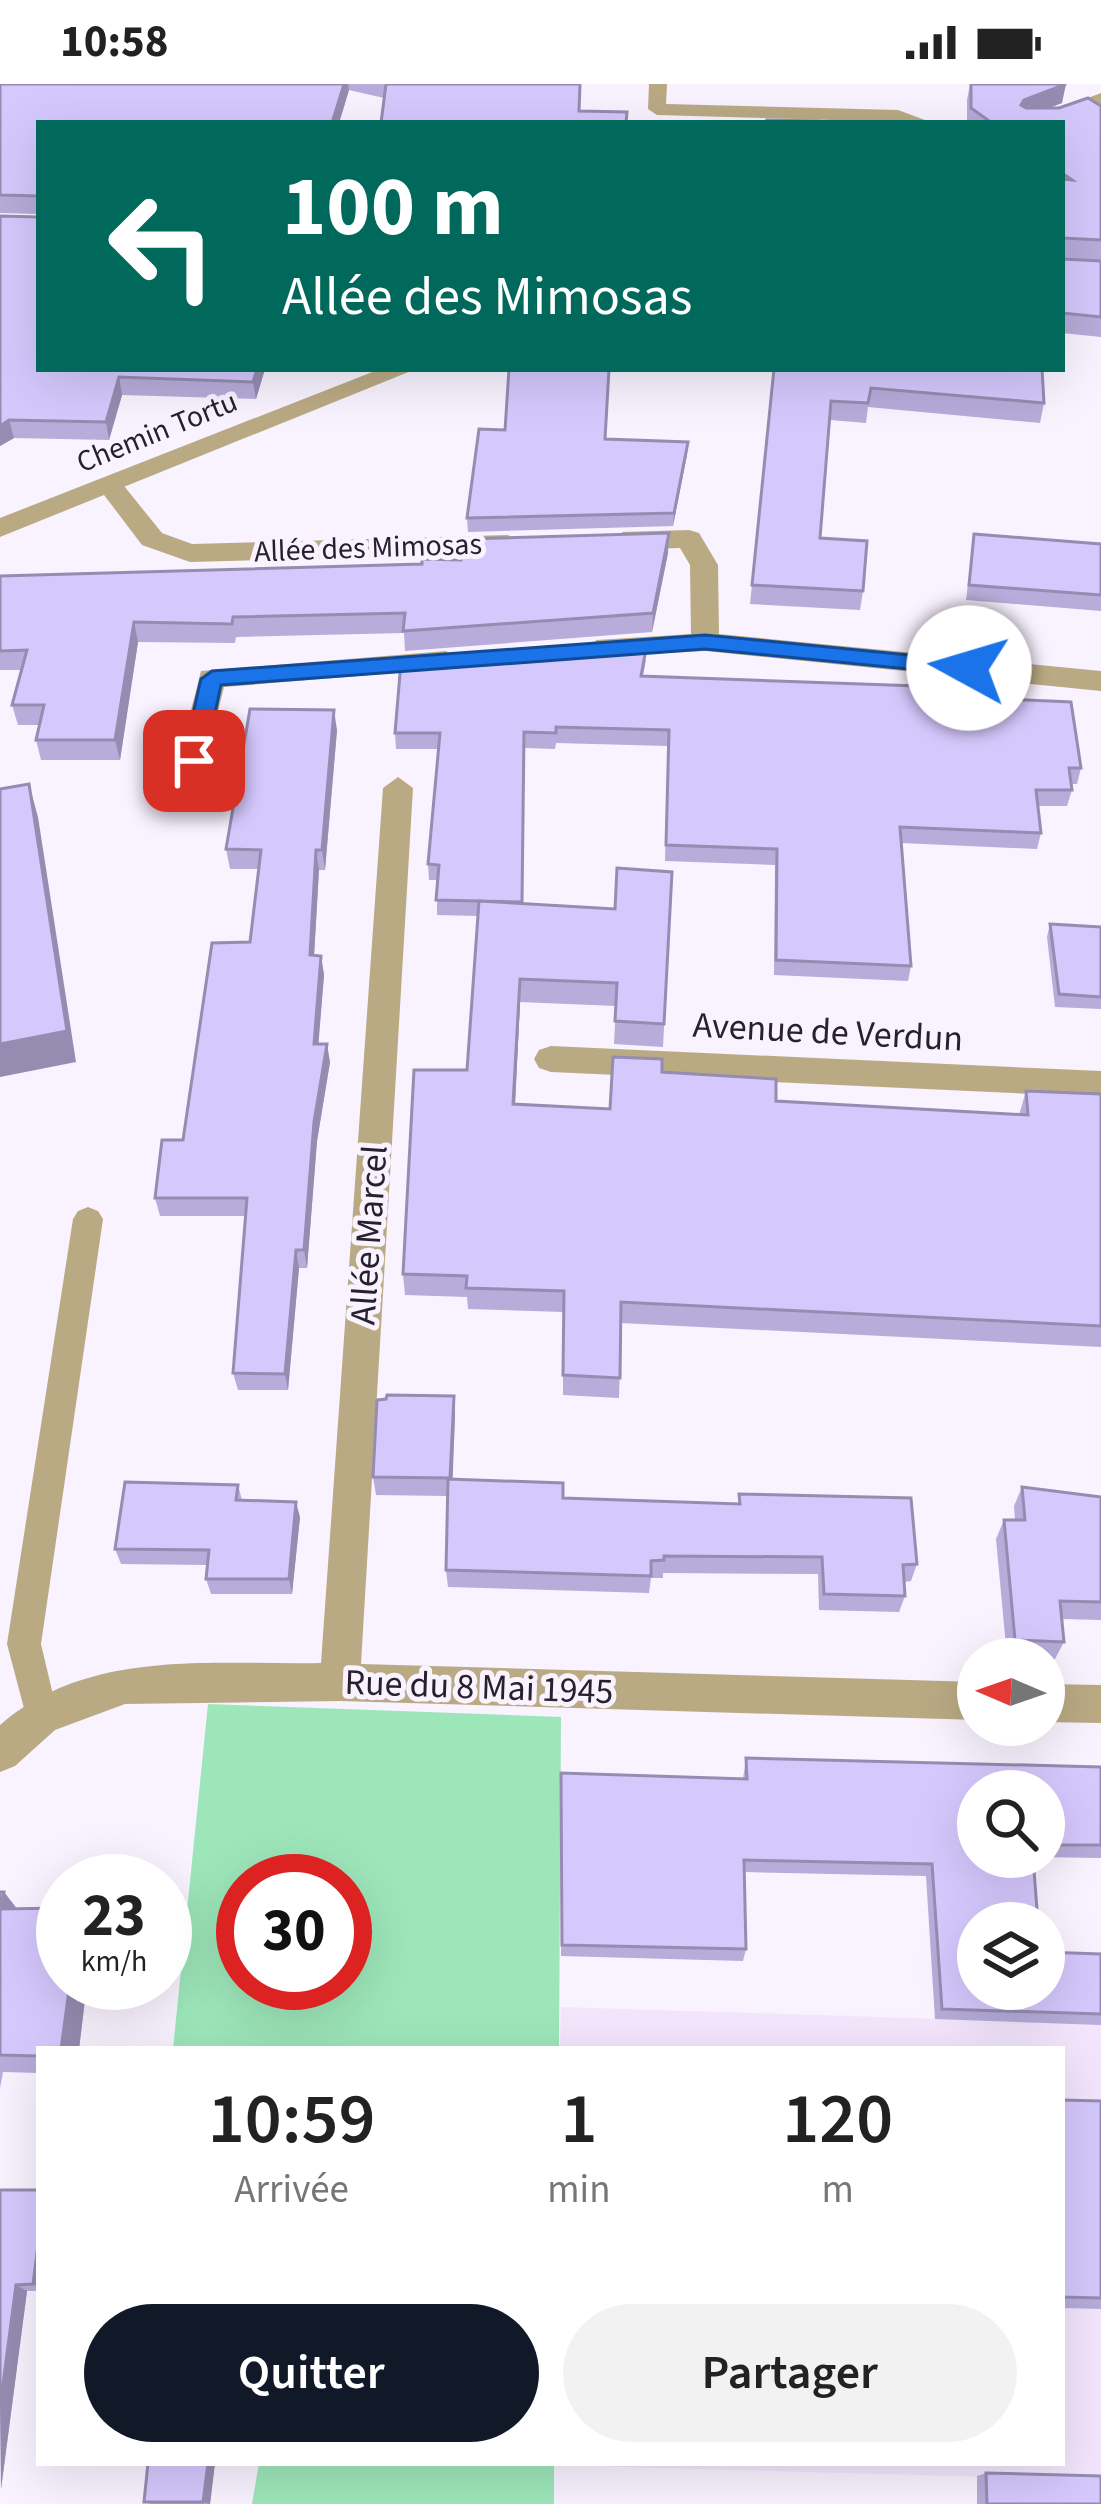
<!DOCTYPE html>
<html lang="fr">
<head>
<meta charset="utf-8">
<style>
  :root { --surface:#fff; --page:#f2f2f2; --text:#222; --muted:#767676; --accent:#111827 }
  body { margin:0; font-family:"Source Sans 3",sans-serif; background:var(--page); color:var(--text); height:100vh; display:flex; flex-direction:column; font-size:45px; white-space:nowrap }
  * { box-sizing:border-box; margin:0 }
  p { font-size:39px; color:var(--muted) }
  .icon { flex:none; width:66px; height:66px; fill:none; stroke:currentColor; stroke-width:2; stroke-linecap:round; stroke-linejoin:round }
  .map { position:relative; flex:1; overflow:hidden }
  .details { position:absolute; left:36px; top:1962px; width:1029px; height:420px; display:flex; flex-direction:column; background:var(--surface); border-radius:0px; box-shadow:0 12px 48px #0002 }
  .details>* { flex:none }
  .hud { position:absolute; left:36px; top:36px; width:1029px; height:252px; border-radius:0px; box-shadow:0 12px 48px #0002; background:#00695c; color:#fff; overflow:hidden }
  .needle { width:78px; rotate:272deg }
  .buttons { position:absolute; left:957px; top:1554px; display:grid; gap:24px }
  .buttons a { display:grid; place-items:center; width:108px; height:108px; border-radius:50%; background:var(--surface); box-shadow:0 12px 48px #0002; font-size:60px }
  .speed { position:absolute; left:36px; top:1770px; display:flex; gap:24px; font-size:60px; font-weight:700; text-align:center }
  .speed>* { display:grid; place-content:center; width:156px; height:156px; border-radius:50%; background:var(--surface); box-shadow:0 12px 48px #0002; line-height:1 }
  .speed small { font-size:30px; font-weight:400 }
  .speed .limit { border:18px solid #d22; background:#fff; color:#111 }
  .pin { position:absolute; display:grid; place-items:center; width:102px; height:102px; color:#fff; margin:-51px; border-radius:24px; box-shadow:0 6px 18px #0006 }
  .me { position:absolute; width:132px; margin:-66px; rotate:276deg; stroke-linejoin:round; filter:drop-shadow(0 0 9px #0008) }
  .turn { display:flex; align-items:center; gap:42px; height:252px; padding:0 48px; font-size:54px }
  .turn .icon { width:156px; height:156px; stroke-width:2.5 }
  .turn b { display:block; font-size:84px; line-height:102px }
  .eta { display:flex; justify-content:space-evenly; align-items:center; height:204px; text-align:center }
  .eta b { font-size:72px; font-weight:600; line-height:84px }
  .cta { display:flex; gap:24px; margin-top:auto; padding:24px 48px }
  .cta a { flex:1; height:138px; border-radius:72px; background:var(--accent); color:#fff; font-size:48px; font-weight:600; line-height:138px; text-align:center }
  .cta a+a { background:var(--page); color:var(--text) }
  .status { display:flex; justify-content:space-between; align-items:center; height:84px; padding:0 60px; background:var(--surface); direction:ltr }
  .status svg { height:33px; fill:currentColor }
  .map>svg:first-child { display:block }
  .built { fill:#f2e5fc }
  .green { fill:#9de6ba; fill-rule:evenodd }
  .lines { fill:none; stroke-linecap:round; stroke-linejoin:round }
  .service { fill:#baaa84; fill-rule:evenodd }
  .minor { fill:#baaa84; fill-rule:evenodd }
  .tertiary { fill:#baaa84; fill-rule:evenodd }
  .wall { fill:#b7acda; fill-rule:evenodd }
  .shaded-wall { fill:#958cb1 }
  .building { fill:#d5c8fd; stroke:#958cb1; stroke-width:3 }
  .route { fill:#1a73e8; stroke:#114b97; stroke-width:3 }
  .labels { text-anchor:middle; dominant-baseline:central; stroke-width:10; stroke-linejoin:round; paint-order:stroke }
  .far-street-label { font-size:30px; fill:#28212d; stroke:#f9f2ff }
  .street-label { font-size:36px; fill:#28212d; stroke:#f9f2ff }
</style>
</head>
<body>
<div class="status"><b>10:58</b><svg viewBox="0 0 49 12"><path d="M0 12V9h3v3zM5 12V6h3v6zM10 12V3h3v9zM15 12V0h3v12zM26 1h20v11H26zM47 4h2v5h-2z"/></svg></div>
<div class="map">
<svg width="1101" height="2420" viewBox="0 0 1101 2420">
  <rect width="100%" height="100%" fill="#f9f2ff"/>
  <polygon class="built" points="561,1923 1101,1940 1101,2396 554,2381 1062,2379 1062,1965 560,1965"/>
  <g class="green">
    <path d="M208,1620L561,1633L559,1965H173ZM243,1797H345V1899H243Z"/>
    <polygon points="259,2379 554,2379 554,2420 252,2420"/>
  </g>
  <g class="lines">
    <g class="service">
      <polygon points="649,0 667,0 666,20 898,26 933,39 657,31 648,25"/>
      <polygon points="88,1123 98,1127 103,1135 41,1560 58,1632 53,1643 41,1648 29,1643 7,1560 73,1135 78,1127"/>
    </g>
    <g class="minor">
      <polygon points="111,395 120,397 162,449 192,460 508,451 522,460 508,469 190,478 142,461 98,403"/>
      <polygon points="689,446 699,449 718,481 719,550 1101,587 1101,607 705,567 587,573 583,566 597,556 691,550 690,481 680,464 623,466 609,457 623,448"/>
      <polygon points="446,567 460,577 456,584 224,603 204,684 182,684 178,677 201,587"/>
      <path d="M398,693L413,704L361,1580L978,1598V1636L340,1617L125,1620L55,1646L15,1682L0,1688V1641C89,1564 210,1581 321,1579L383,704Z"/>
      <polygon points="551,962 1101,987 1101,1013 551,988 539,984 534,975 539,966"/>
      <polygon points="1044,1600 1101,1601 1101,1639 1044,1638"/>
    </g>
    <g class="tertiary">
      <polygon points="1101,9 1101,23 1055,39 1022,39"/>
      <polygon points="380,285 416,285 0,453 0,434"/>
    </g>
  </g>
  <g class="wall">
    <polygon points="0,0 580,0 579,27 626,39 384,14 349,6 339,39 39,39 265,285 256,315 122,311 109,356 14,354 0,362 38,133 38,130 0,129"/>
    <polygon points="970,0 1062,19 1048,24 1101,22 1101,253 1062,249 1062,39 967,39 967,16"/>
    <polygon points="774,285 1044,319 1040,339 868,323 866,339 830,336 820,454 863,507 860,526 750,520"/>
    <polygon points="605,355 688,358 673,442 468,448 467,434"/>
    <polygon points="974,450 1101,460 1101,527 966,516"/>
    <polygon points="668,469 652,548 405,567 404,549 236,553 235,559 138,558 120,676 41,676 36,656 39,641 18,641 12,621 22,586 0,586 0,492 422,480 461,476"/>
    <polygon points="646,576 643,592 917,611 1081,684 1077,700 1071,700 1072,706 1067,722 1038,722 1041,749 1037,765 901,759 911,882 908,897 774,891 775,781 665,777 668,662 556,659 555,665 524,664 522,820 615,825 672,788 663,963 614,960 616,922 520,918 515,1020 610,1025 662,988 776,1017 1019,1031 1026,1007 1101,1010 1101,1263 621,1239 619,1314 563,1311 563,1228 468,1225 467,1213 405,1211 403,1190 467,986 478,832 437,831 437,796 429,796 428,780 439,665 396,665 395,649"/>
    <polygon points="337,646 325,786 319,786 314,871 321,872 324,891 318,960 330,978 317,1057 307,1184 299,1184 288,1306 238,1306 233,1289 246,1132 160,1132 155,1114 183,1056 250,858 259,785 230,785 226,765"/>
    <polygon points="1050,840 1101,843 1101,925 1055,923 1047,853"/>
    <polygon points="454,1312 455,1331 452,1395 563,1414 738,1420 739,1410 917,1480 911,1497 904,1498 905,1512 899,1528 819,1526 818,1490 663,1489 663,1494 651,1494 649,1509 448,1503 446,1486 448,1412 376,1411 373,1393"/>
    <polygon points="238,1401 242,1416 300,1433 292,1510 211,1510 206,1495 207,1481 121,1480 115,1465"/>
    <polygon points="1022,1403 1101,1413 1101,1536 1062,1535 1064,1558 1055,1575 1007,1573 996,1455 1004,1436 1015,1436 1014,1422"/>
    <path d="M746,1674L1101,1683V1774L1033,1773L978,1905L1101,1870V1941L935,1935L926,1792L745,1788L746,1865L743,1877L561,1872V1689L743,1695ZM1044,1707V1773H978Z"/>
    <polygon points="0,1808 4,1808 17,1825 87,1899 79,1965 39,1965 39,1989 3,1988 0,2004"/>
    <polygon points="1062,2016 1101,2017 1101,2225 1062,2224"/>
    <polygon points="0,2106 39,2106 39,2207 27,2207 1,2405"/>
    <polygon points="148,2379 215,2379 210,2420 151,2420 144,2418"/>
    <polygon points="986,2389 1101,2420 977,2420 977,2392"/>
  </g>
  <g class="shaded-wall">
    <polygon points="344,0 348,0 349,6 339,39 332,39"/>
    <polygon points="1066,0 1062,19 1020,35 1021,21 1024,16"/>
    <polygon points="257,285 265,285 256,315 253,298"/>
    <polygon points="119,293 122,311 109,356 106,338"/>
    <polygon points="9,336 14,354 0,362 0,342"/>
    <polygon points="688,358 687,371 673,442 674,429"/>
    <polygon points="669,449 668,469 652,548 653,529"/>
    <polygon points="134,538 138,558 120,676 115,656"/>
    <polygon points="334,626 337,646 325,786 322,766"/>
    <polygon points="29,700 38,733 76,978 0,993 0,960"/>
    <polygon points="316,766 319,786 313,890 310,871"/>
    <polygon points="321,872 324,891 317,978 314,960"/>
    <polygon points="520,895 520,918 514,1043 513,1020"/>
    <polygon points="327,960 330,978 317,1057 307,1184 304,1166 314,1038"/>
    <polygon points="296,1166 299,1184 288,1306 285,1290"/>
    <polygon points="454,1312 455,1331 452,1412 450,1394"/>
    <polygon points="296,1418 300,1433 292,1510 289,1495"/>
    <polygon points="4,1808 21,1830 1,1825"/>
    <polygon points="70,1899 87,1899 79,1965 61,1965"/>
    <polygon points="39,2153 39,2204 33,2200"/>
    <polygon points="16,2201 27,2207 1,2405 0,2323"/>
    <polygon points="208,2379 215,2379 210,2420 203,2418"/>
  </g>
  <g class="building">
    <polygon points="0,0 344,0 332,39 39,39 39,285 257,285 253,298 119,293 106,338 9,336 0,342 0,132 38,133 38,112 0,111"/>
    <polygon points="386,0 580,0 579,27 627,28 626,39 381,39"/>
    <polygon points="971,0 1066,0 1024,16 1021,21 1026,24 1059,24 1088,14 1101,22 1101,156 1063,154 1063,175 1101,177 1101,233 1062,229 1062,95 1072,96 1062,89 1062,39 992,39 971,24"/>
    <polygon points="767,36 818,37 818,39 767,39"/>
    <polygon points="509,285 609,285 605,355 688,358 674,429 467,434 479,345 505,346"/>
    <polygon points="774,285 1042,285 1044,319 871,304 868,319 831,317 820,454 867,457 863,507 752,501"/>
    <polygon points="669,449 653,529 403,547 405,529 233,533 232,540 134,538 115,656 36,656 44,621 12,621 27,566 0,567 0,492 422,480 422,475 461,476 464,455"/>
    <polygon points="974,450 1101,460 1101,511 969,501"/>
    <polygon points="647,560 641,592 917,602 917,611 1071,618 1081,684 1069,684 1072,706 1036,706 1041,749 900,743 911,882 776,876 777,765 666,761 669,646 556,643 556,649 524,648 522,818 436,816 439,781 428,780 440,649 395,649 401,578"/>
    <polygon points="250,625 334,626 322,766 316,766 310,871 321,872 314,960 327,960 314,1038 304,1166 296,1166 285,1290 233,1289 247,1114 155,1114 162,1056 183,1056 212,859 250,858 261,766 226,765"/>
    <polygon points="29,700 67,947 0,960 0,705"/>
    <polygon points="617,784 672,788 664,940 615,937 617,899 520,895 513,1020 610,1025 613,973 662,975 662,988 776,995 776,1017 1028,1031 1026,1007 1101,1010 1101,1242 621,1218 620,1294 563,1291 564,1207 466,1204 467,1192 403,1190 414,986 467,986 479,817 615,825"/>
    <polygon points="1050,840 1101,843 1101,913 1059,910"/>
    <polygon points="387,1311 454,1312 450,1394 373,1393 377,1316 386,1315"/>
    <polygon points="448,1395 563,1399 563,1414 740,1420 739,1410 911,1414 917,1480 903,1481 905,1512 824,1510 822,1473 664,1472 664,1476 651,1477 651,1492 446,1486"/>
    <polygon points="125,1398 238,1401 236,1416 296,1418 289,1495 206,1495 209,1466 115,1465"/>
    <polygon points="1022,1403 1101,1413 1101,1518 1060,1517 1064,1558 1015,1556 1004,1436 1025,1436"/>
    <polygon points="746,1674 1101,1683 1101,1761 1044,1761 1044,1707 978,1707 978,1773 1033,1773 1038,1839 978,1839 978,1905 1044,1905 1044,1868 1101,1870 1101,1930 942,1925 932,1780 744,1776 746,1865 562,1861 561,1689 747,1695"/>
    <polygon points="0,1808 4,1808 1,1825 63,1824 63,1899 70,1899 61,1965 39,1965 39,1972 0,1971"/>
    <polygon points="1062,2016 1101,2017 1101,2214 1062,2213"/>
    <polygon points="0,2106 39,2106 39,2153 33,2200 16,2201 0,2323"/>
    <polygon points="148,2379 208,2379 203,2418 144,2418"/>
    <polygon points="986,2389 1101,2392 1101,2420 987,2420"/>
  </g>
  <polygon class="route" points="705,551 969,577 980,584 969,591 705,565 221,601 205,677 194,685 182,677 201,595 212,587"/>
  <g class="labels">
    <g class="far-street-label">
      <text transform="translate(157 348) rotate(-22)">Chemin Tortu</text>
      <text transform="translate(368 464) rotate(-2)">Allée des Mimosas</text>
    </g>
    <g class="street-label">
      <text transform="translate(828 948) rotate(3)">Avenue de Verdun</text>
      <text transform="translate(369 1151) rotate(-86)">Allée Marcel</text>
      <text transform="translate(479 1603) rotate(2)">Rue du 8 Mai 1945</text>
    </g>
  </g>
</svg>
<div class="buttons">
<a><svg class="needle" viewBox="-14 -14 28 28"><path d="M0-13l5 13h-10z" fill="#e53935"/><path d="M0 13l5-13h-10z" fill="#767676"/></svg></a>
<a><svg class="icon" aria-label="search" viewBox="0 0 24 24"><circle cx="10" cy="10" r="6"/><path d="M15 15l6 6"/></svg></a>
<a><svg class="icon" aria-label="layers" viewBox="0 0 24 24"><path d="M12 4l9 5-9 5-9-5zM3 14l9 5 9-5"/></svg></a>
</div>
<div class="speed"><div>23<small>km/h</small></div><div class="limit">30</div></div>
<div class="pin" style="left:194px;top:677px;background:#d93025"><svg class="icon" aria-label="arrive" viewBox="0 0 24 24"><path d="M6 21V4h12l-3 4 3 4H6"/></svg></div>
<svg class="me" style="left:969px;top:584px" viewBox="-20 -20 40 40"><circle r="19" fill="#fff"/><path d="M0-13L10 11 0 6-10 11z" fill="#1a73e8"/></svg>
<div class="hud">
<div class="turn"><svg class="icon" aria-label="left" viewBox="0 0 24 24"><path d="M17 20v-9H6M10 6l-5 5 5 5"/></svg><div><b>100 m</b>Allée des Mimosas</div></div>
</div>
<section class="details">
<div class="eta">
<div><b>10:59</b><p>Arrivée</p></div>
<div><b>1</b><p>min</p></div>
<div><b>120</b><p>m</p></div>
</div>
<div class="cta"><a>Quitter</a><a>Partager</a></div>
</section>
</div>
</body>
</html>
